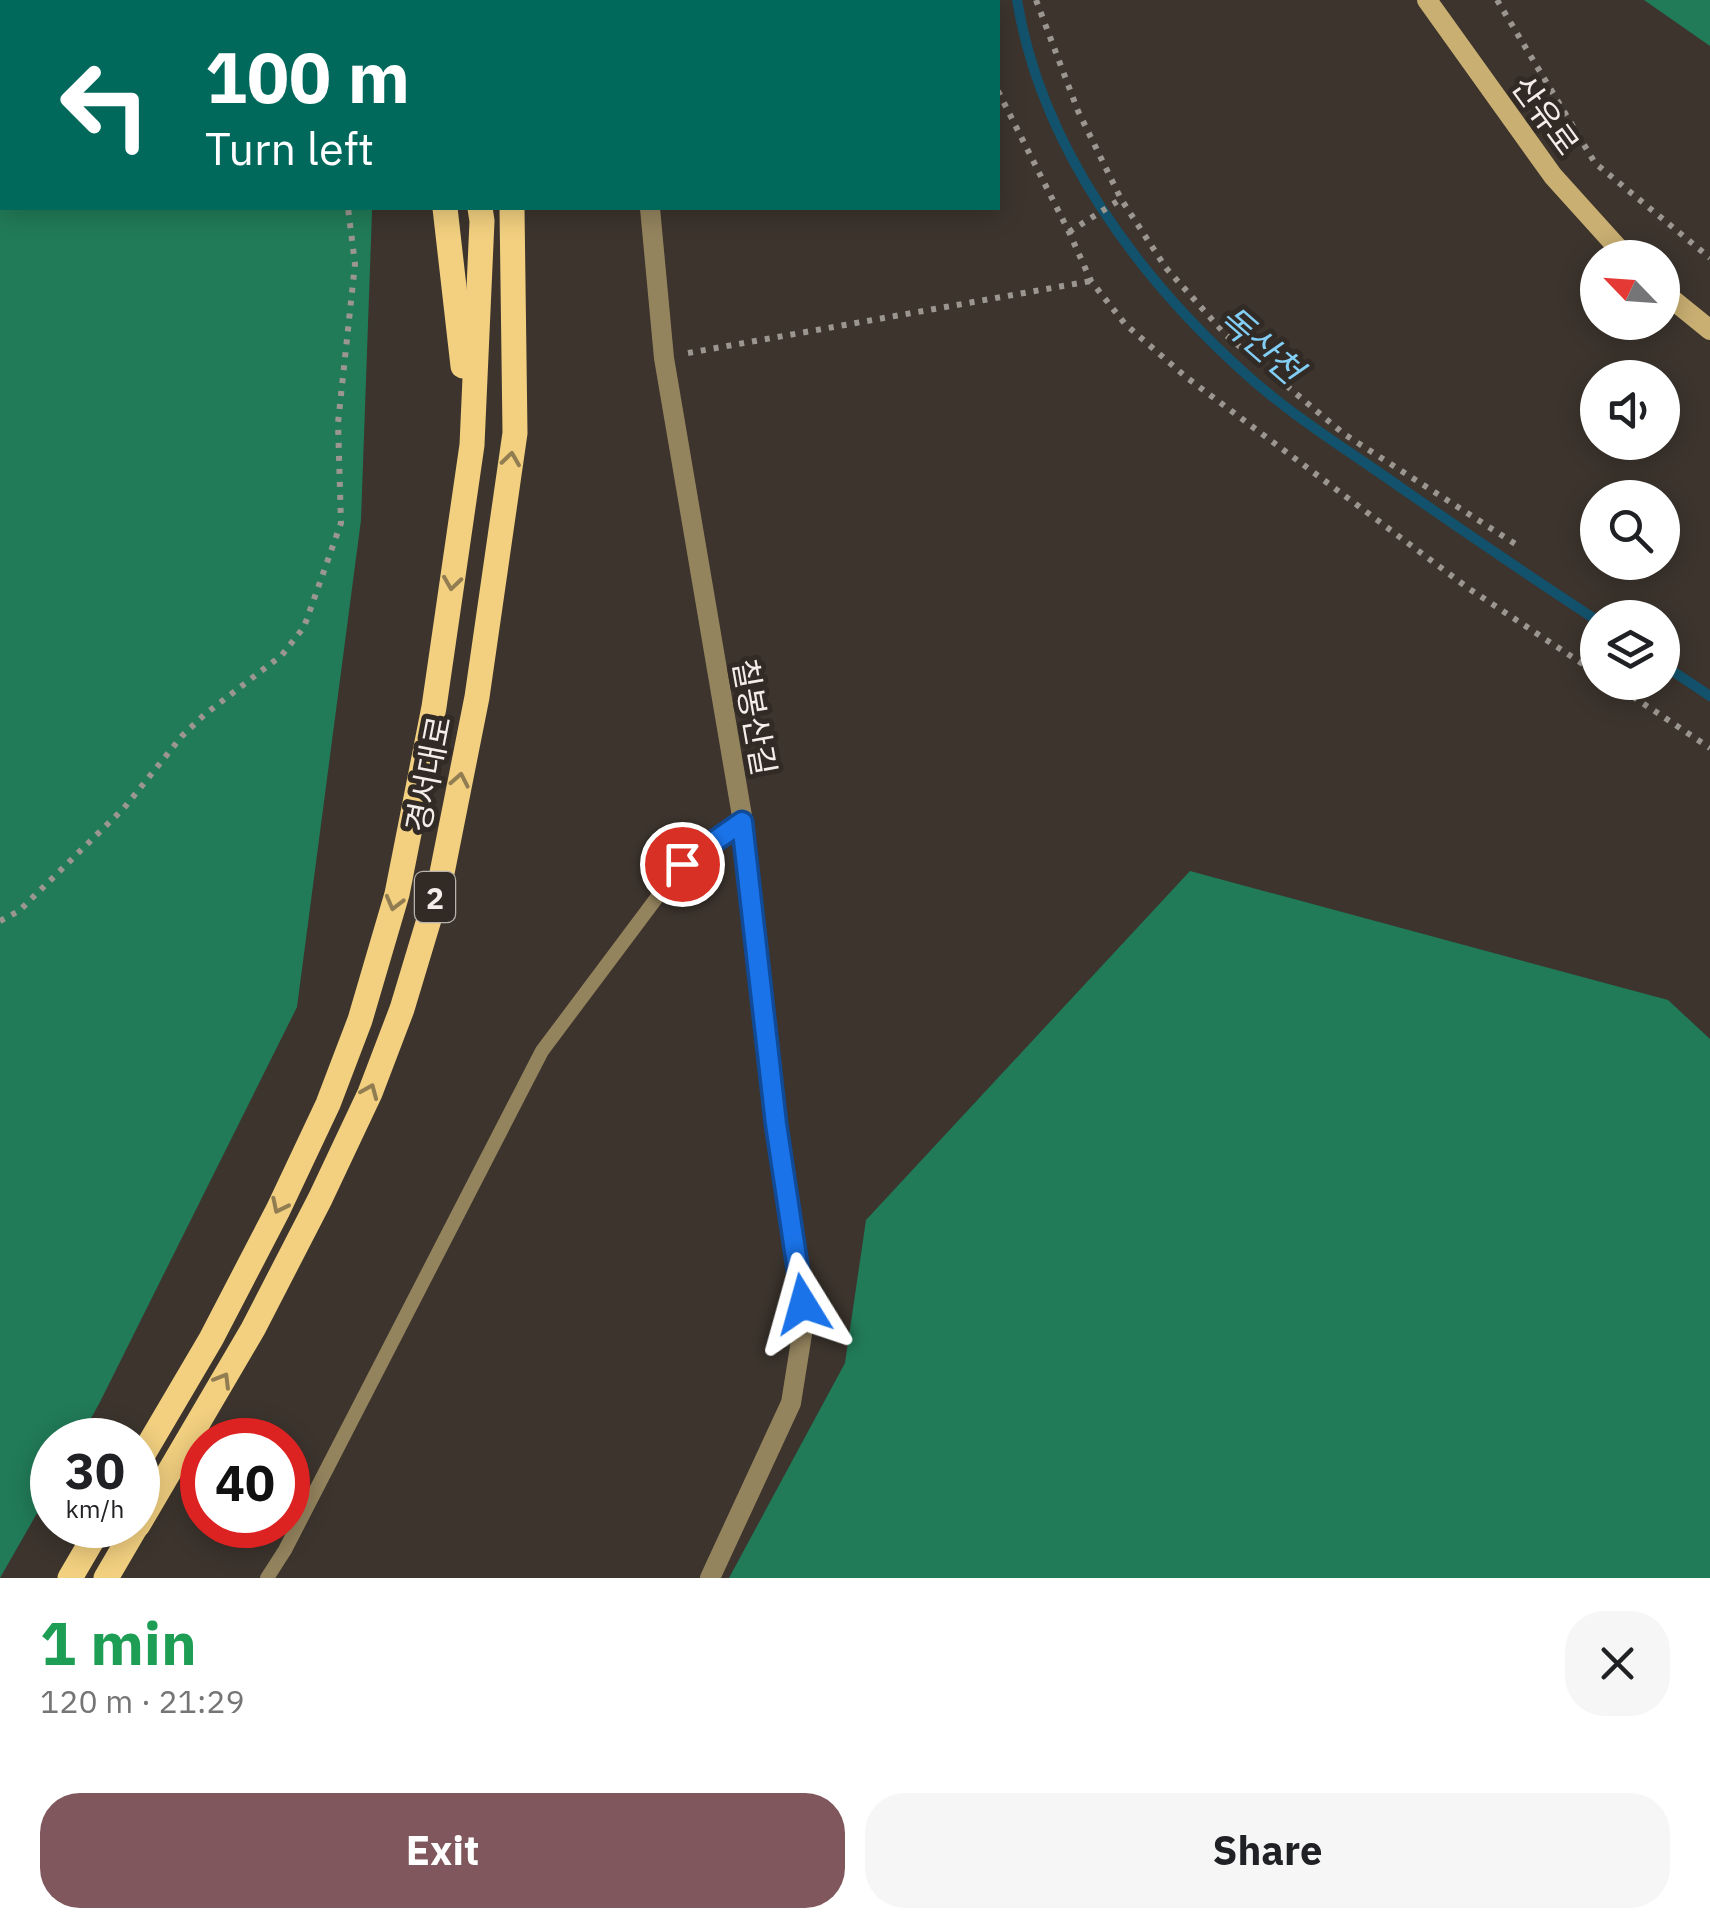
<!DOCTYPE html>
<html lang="en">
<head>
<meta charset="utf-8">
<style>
  :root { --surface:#fff; --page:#f6f6f6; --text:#202124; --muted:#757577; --accent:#7f575c }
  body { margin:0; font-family:"IBM Plex Sans","Noto Sans KR",sans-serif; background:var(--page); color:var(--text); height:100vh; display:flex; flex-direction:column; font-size:38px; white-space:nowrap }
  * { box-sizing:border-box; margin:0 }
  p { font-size:32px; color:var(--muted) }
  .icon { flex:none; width:55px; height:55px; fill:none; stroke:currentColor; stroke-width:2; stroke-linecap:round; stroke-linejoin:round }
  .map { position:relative; height:1578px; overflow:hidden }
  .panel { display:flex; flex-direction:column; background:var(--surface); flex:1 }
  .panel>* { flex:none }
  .banner { position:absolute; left:0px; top:0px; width:1000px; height:210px; box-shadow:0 5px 25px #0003; background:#00695c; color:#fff; overflow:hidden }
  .needle { width:65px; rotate:295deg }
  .buttons { position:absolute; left:1580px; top:240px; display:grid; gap:20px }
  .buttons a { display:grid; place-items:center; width:100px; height:100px; border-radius:50%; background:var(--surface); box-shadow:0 5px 25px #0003; font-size:50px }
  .speed { position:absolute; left:30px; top:1418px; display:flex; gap:20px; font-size:50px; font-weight:700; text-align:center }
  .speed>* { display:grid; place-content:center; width:130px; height:130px; border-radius:50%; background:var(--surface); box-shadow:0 5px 25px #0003; line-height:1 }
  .speed small { font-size:25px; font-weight:400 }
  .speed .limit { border:15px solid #d22; background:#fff; color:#111 }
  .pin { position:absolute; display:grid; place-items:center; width:85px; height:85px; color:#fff; margin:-42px; border:5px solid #fff; border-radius:50%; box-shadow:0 2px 10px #0007 }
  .me { position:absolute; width:110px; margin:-55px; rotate:352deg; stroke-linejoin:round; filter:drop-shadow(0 0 8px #0008) }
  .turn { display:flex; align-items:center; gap:35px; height:210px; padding:0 40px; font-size:45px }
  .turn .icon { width:130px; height:130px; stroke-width:2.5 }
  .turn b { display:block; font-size:70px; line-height:85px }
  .round { display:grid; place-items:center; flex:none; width:105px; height:105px; border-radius:40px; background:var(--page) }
  .summary { display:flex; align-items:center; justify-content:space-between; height:170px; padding:0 40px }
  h1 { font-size:60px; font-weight:700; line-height:75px; color:#1e9e55 }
  .button { display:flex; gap:20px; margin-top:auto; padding:20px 40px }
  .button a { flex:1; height:115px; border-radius:40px; background:var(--accent); color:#fff; font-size:40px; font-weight:700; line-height:115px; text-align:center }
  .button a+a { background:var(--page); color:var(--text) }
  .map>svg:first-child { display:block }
  .forest { fill:#217b58 }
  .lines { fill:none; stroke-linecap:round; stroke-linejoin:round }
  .stream { stroke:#13526c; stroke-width:10 }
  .path { stroke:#9c9690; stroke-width:6; stroke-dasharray:5 8; stroke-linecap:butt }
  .service { stroke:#94845e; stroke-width:14 }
  .tertiary { stroke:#94845e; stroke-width:20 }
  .secondary { stroke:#c9af72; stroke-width:20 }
  .primary { stroke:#f2d080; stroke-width:25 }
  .oneway { stroke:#927d52 }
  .route-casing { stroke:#114b97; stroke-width:25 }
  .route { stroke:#1a73e8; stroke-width:18 }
  .labels { text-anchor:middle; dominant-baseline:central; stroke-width:10; stroke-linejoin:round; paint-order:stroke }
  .shield { fill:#322a24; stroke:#b9b3af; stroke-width:2.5 }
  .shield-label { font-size:30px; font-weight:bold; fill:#f3eeea }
  .street-label { font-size:32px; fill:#f3eeea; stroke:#322a24 }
  .water-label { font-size:35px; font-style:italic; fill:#82cef5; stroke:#322a24 }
</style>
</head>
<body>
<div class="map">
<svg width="1710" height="1578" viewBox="0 0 1710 1578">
  <rect width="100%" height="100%" fill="#3c342d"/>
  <g class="forest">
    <polygon points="0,0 344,0 345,2 2,2 2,208 372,208 372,212 361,520 297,1007 100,1402 79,1440 52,1440 52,1487 0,1578"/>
    <polygon points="1644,0 1710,0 1710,46"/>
    <polygon points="1190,871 1668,1000 1710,1039 1710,1578 729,1578 845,1363 866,1220"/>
  </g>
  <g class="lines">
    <g class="stream">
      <path d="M1017,0C1041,147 1139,279 1248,376C1287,411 1333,441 1377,471C1450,522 1523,572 1598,621"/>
      <polyline points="1662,664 1710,696"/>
    </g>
    <g class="path">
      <polyline points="322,0 323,2"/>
      <polyline points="978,0 979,2"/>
      <polyline points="1036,0 1078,111 1121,199 1166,268 1226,335 1344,434 1517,545"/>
      <polyline points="1497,0 1595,163 1710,258"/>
      <polyline points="998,91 1069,232 1091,281 1125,324 1186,377 1468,588 1598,674"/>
      <polyline points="1069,232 1121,199"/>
      <polyline points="688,353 1091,281"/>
      <polyline points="1611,682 1710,748"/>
      <polyline points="0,921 19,911 124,808 182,736 204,715 282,655 304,627 341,523 338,423 355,264 348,208"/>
    </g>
    <polyline class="service" points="267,1578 285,1550 542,1051 682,864 743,822"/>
    <g class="tertiary">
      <polyline points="631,0 631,2"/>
      <polyline points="650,208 664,358 743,822 776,1124 803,1304 803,1328 791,1403 710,1578"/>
    </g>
    <g class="secondary">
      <polyline points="1427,0 1553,176 1627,258"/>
      <polyline points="1662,291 1710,330"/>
    </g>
    <g class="primary">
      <polyline points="421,0 421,2"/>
      <polyline points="457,0 457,2"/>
      <polyline points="492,0 492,2"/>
      <polyline points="525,2 526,0"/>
      <polyline points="445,208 463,366"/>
      <polyline points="138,1463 211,1339 278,1210 328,1104 360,1020 397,894 434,707 472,445 482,221 480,208"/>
      <polyline points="138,1525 253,1329 320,1199 370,1093 402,1009 440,883 477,697 515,433 512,208"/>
      <polyline points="70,1578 101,1525"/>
      <polyline points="106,1578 137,1525"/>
    </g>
  </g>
  <defs><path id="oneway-chevron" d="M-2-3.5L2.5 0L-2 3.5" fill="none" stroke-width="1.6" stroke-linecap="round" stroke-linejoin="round" transform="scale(2.5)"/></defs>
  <g class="oneway">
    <use href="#oneway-chevron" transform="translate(511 459) rotate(-82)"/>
    <use href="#oneway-chevron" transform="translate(452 583) rotate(98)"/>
    <use href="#oneway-chevron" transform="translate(460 780) rotate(-79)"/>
    <use href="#oneway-chevron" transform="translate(394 903) rotate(105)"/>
    <use href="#oneway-chevron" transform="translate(370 1091) rotate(-67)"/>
    <use href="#oneway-chevron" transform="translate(279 1206) rotate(116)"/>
    <use href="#oneway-chevron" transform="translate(223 1380) rotate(-59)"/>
  </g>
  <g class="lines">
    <defs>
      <polyline id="route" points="682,864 742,822 776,1124 803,1304"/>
    </defs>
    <use href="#route" class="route-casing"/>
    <use href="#route" class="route"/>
  </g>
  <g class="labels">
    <rect class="shield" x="415" y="872" width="40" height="50" rx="8"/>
    <g class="shield-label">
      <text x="435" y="897">2</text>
    </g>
    <g class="street-label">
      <text transform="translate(1546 115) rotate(54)">산유로</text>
      <text transform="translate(755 717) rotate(80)">칠봉산길</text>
      <text transform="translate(428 774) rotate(-79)">경서대로</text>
    </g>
    <g class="water-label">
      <text transform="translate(1261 344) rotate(41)">독산천</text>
    </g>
  </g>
</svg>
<div class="buttons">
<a><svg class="needle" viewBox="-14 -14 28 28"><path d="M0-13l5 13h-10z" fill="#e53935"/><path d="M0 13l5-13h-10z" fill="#757577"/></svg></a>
<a><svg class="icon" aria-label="sound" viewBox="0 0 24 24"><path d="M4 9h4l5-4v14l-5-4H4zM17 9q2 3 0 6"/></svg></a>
<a><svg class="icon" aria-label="search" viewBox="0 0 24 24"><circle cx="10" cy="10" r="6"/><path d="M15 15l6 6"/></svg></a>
<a><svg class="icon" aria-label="layers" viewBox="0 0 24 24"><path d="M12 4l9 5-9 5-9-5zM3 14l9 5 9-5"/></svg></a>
</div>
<div class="speed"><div>30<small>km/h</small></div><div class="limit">40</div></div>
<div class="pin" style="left:682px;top:864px;background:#d93025"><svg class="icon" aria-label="arrive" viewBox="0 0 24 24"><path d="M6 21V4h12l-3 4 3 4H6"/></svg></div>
<svg class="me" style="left:803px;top:1304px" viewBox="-20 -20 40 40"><path d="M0-17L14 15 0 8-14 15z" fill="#1a73e8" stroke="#fff" stroke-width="4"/></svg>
<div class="banner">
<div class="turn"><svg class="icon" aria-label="left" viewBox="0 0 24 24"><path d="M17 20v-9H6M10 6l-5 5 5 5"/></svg><div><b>100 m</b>Turn left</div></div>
</div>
</div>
<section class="panel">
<div class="summary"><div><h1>1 min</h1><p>120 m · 21:29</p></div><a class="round"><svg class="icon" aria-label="close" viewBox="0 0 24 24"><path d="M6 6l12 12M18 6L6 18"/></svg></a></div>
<div class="button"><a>Exit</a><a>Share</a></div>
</section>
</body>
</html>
